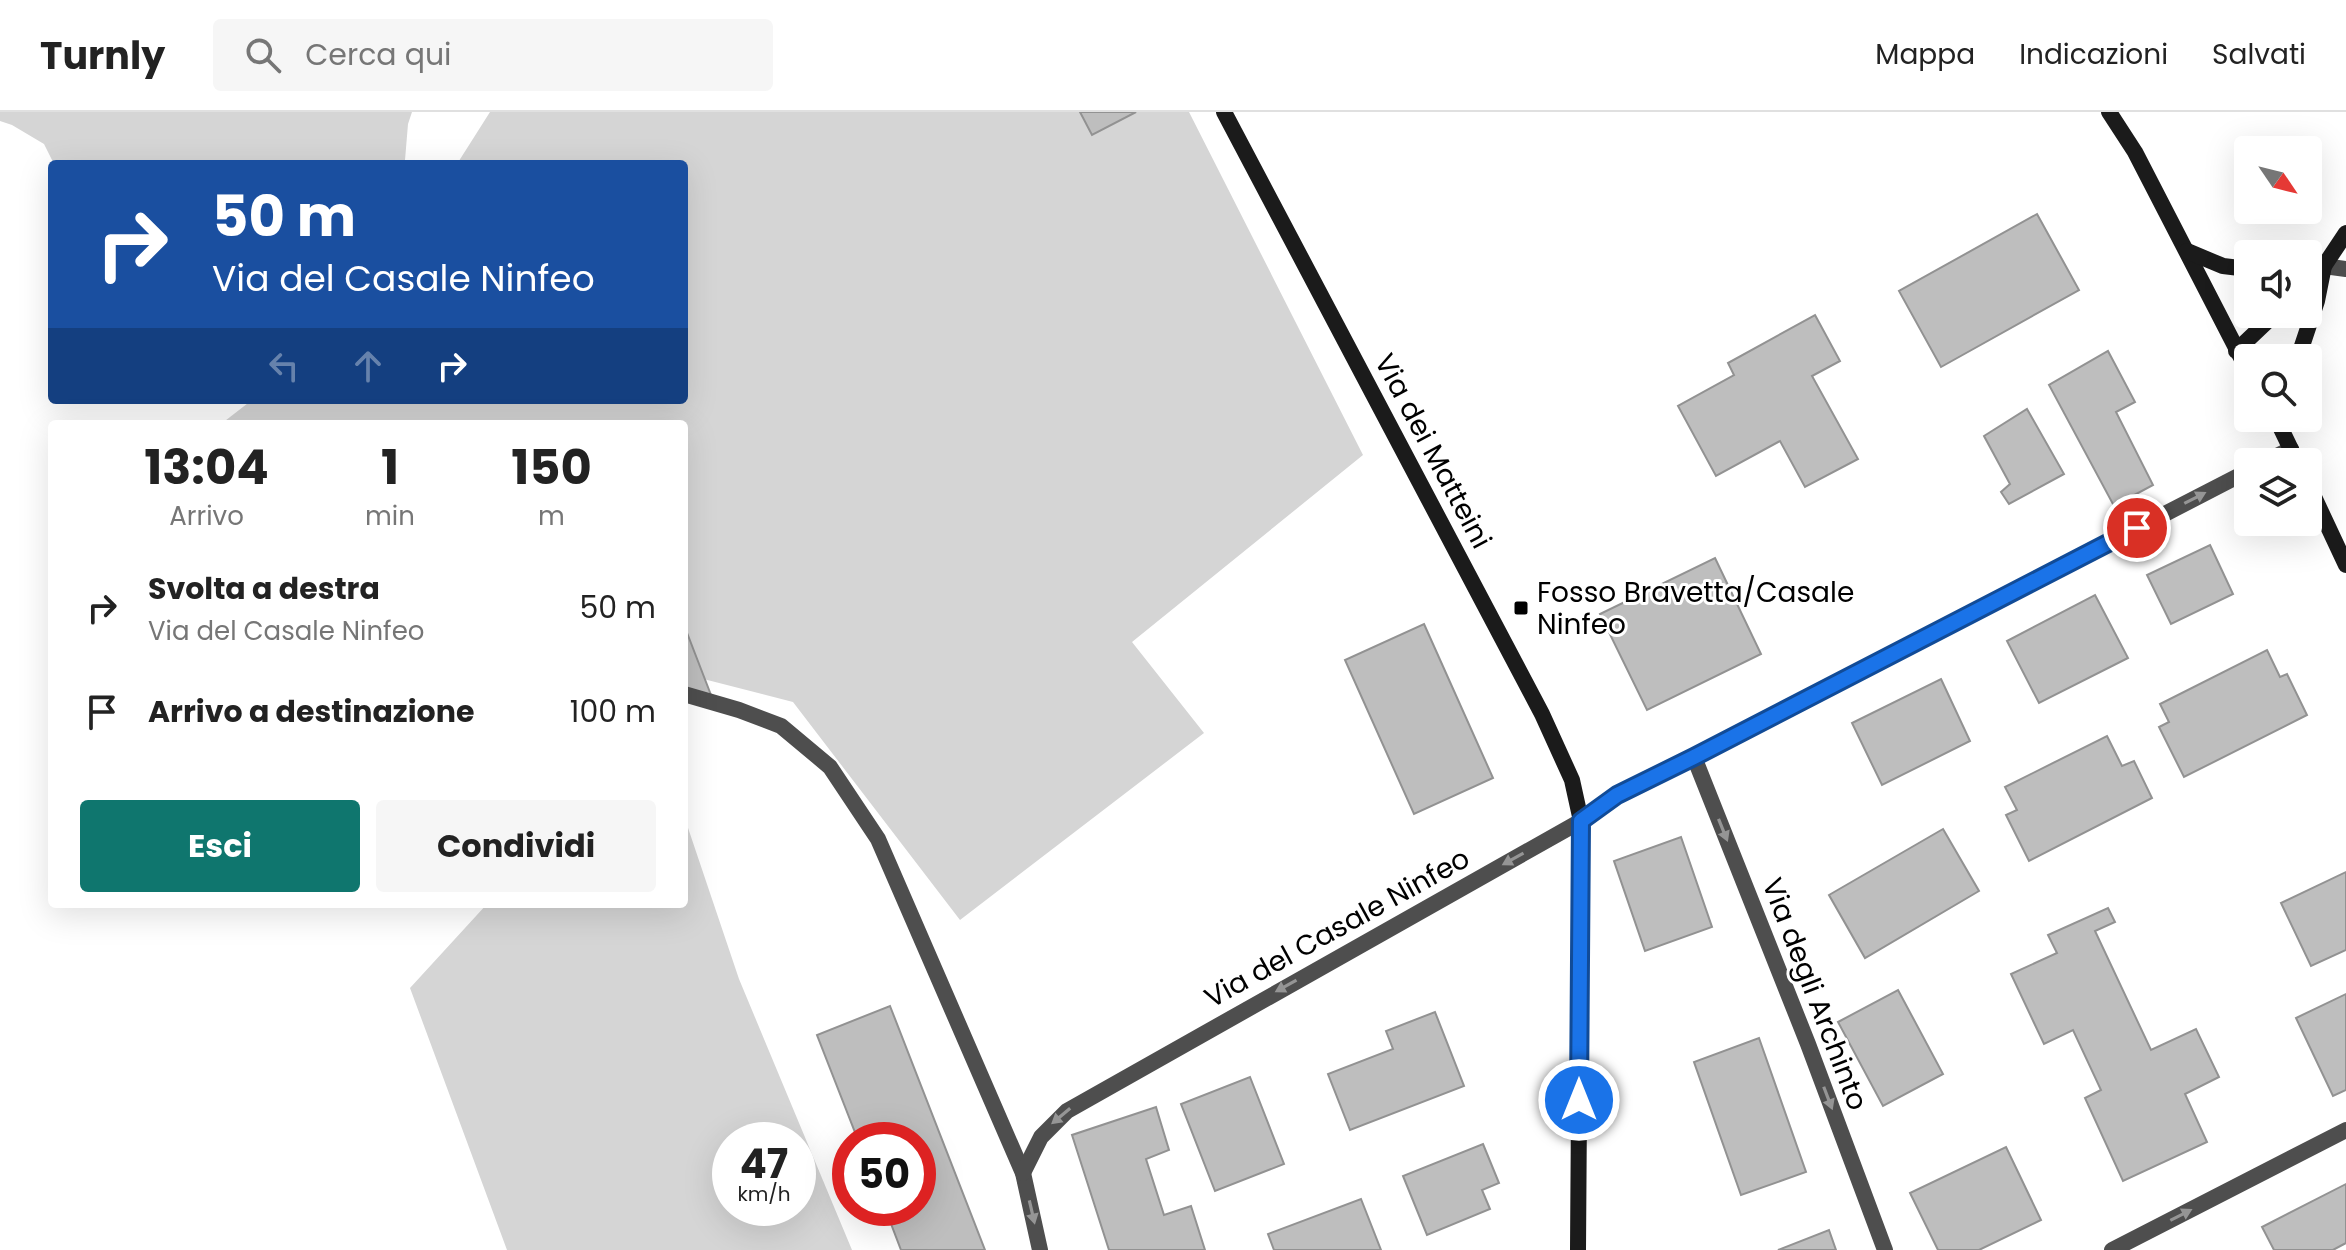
<!DOCTYPE html>
<html lang="it">
<head>
<meta charset="utf-8">
<style>
  :root { --surface:#fff; --page:#f6f6f6; --text:#222; --muted:#767676; --line:#e0e0e0; --accent:#0f766e }
  body { margin:0; font-family:Poppins,sans-serif; background:var(--page); color:var(--text); height:100vh; display:flex; flex-direction:column; font-size:30px; white-space:nowrap }
  * { box-sizing:border-box; margin:0 }
  p { font-size:26px; color:var(--muted) }
  .icon { flex:none; width:44px; height:44px; fill:none; stroke:currentColor; stroke-width:2; stroke-linecap:round; stroke-linejoin:round }
  .map { position:relative; flex:1; overflow:hidden }
  .details { position:absolute; left:48px; top:308px; width:640px; height:488px; display:flex; flex-direction:column; background:var(--surface); border-radius:8px; box-shadow:0 8px 32px #0002 }
  .details>* { flex:none }
  .guide { position:absolute; left:48px; top:48px; width:640px; height:244px; border-radius:8px; box-shadow:0 8px 32px #0002; background:#1a4fa0; color:#fff; overflow:hidden }
  .needle { width:52px; rotate:125deg }
  .tools { position:absolute; left:2234px; top:24px; display:grid; gap:16px }
  .tools a { display:grid; place-items:center; width:88px; height:88px; border-radius:8px; background:var(--surface); box-shadow:0 8px 32px #0002; font-size:40px }
  .speed { position:absolute; left:712px; top:1010px; display:flex; gap:16px; font-size:40px; font-weight:700; text-align:center }
  .speed>* { display:grid; place-content:center; width:104px; height:104px; border-radius:50%; background:var(--surface); box-shadow:0 8px 32px #0002; line-height:1 }
  .speed small { font-size:20px; font-weight:400 }
  .speed .limit { border:12px solid #d22; background:#fff; color:#111 }
  .pin { position:absolute; display:grid; place-items:center; width:68px; height:68px; color:#fff; margin:-34px; border:4px solid #fff; border-radius:50%; box-shadow:0 2px 8px #0007 }
  .me { position:absolute; width:88px; margin:-44px; rotate:0deg; stroke-linejoin:round; filter:drop-shadow(0 0 6px #0008) }
  .turn { display:flex; align-items:center; gap:28px; height:168px; padding:0 32px; font-size:36px }
  .turn .icon { width:104px; height:104px; stroke-width:2.5 }
  .turn b { display:block; font-size:56px; line-height:68px }
  .lanes { display:flex; align-items:center; height:76px; padding:0 32px; background:#0003; justify-content:center; gap:40px; direction:ltr }
  .lanes .off { opacity:.35 }
  .eta { display:flex; justify-content:space-evenly; align-items:center; height:136px; text-align:center }
  .eta b { font-size:48px; font-weight:700; line-height:56px }
  .cta { display:flex; gap:16px; margin-top:auto; padding:16px 32px }
  .cta a { flex:1; height:92px; border-radius:8px; background:var(--accent); color:#fff; font-size:32px; font-weight:700; line-height:92px; text-align:center }
  .cta a+a { background:var(--page); color:var(--text) }
  ul { padding:0; list-style:none }
  li { display:flex; align-items:center; gap:24px; height:104px; padding:0 32px }
  li div { flex:1 }
  li b { display:block; font-size:30px }
  li em { font-style:normal }
  header { display:flex; align-items:center; gap:48px; box-sizing:border-box; height:112px; padding:0 40px; background:var(--surface); border-bottom:2px solid var(--line) }
  header strong { font-size:38px }
  nav { display:flex; gap:44px; margin-inline-start:auto; font-size:28px }
  .search { width:560px; height:72px; background:var(--page); display:flex; align-items:center; gap:20px; box-sizing:border-box; padding:0 28px; border-radius:8px; color:var(--muted); font-size:30px }
  .map>svg:first-child { display:block }
  .green { fill:#d5d5d5; fill-rule:evenodd }
  .building { fill:#bebebe; stroke:#929292; stroke-width:2 }
  .lines { fill:none; stroke-linecap:round; stroke-linejoin:round }
  .lane { stroke:#4e4e4e; stroke-width:16 }
  .street { stroke:#4e4e4e; stroke-width:16 }
  .secondary { stroke:#1b1b1b; stroke-width:16 }
  .oneway { fill:#959595 }
  .route-casing { stroke:#114b97; stroke-width:20 }
  .route { stroke:#1a73e8; stroke-width:14 }
  .poi-dot { fill:#000; stroke:#fff; stroke-width:3 }
  .labels { text-anchor:middle; dominant-baseline:central; stroke-width:6; stroke-linejoin:round; paint-order:stroke }
  .street-label { font-size:28px; fill:#000; stroke:#fff }
  .poi-label { font-size:28px; fill:#000; stroke:#fff; text-anchor:start }
</style>
</head>
<body>
<header>
<strong>Turnly</strong>
<div class="search"><svg class="icon" aria-label="search" viewBox="0 0 24 24"><circle cx="10" cy="10" r="6"/><path d="M15 15l6 6"/></svg>Cerca qui</div>
<nav><a>Mappa</a><a>Indicazioni</a><a>Salvati</a></nav>
</header>
<div class="map">
<svg width="2346" height="1138" viewBox="0 0 2346 1138">
  <rect width="100%" height="100%" fill="#fff"/>
  <g class="green">
    <polygon points="0,0 412,0 408,12 405,48 403,52 54,52 44,32 12,13 0,9"/>
    <polygon points="490,0 1189,0 1363,343 1132,530 1204,621 960,808 793,590 684,562 684,312 221,312 252,288 684,288 684,52 457,52"/>
    <path d="M684,704L739,867L852,1138H507L410,876L487,792H684ZM730,1028H798V1096H730Z"/>
  </g>
  <g class="building">
    <polygon points="1080,0 1136,0 1092,23"/>
    <polygon points="2037,102 2079,178 1941,255 1899,179"/>
    <polygon points="1815,203 1840,249 1812,264 1858,347 1805,375 1780,329 1716,364 1678,294 1734,263 1728,251"/>
    <polygon points="2108,239 2135,290 2116,300 2153,373 2114,394 2049,273"/>
    <polygon points="2027,297 2064,362 2009,392 2001,380 2010,372 1984,324"/>
    <polygon points="2210,433 2233,482 2171,512 2147,463"/>
    <polygon points="1715,446 1761,542 1647,598 1600,502"/>
    <polygon points="2095,483 2128,546 2039,591 2007,529"/>
    <polygon points="1424,512 1493,666 1414,702 1345,548"/>
    <polygon points="684,513 711,583 684,577"/>
    <polygon points="2267,538 2280,565 2287,562 2307,603 2184,665 2159,615 2169,610 2160,592"/>
    <polygon points="1941,567 1970,629 1882,673 1852,611"/>
    <polygon points="2107,624 2122,654 2134,649 2152,686 2029,749 2006,703 2017,698 2005,675"/>
    <polygon points="1943,717 1979,779 1865,846 1829,783"/>
    <polygon points="1681,725 1712,815 1645,839 1614,749"/>
    <polygon points="2346,760 2346,838 2311,854 2281,791"/>
    <polygon points="2108,796 2115,810 2095,819 2151,938 2196,917 2219,965 2185,982 2207,1030 2123,1069 2085,986 2101,978 2073,918 2044,932 2011,862 2057,841 2048,823"/>
    <polygon points="1898,878 1943,962 1883,994 1838,910"/>
    <polygon points="2346,882 2346,978 2333,984 2296,906"/>
    <polygon points="890,894 985,1138 901,1138 885,1096 918,1096 918,1028 858,1028 817,923"/>
    <polygon points="1435,900 1464,974 1350,1018 1328,962 1393,937 1386,919"/>
    <polygon points="1759,926 1806,1060 1741,1083 1694,950"/>
    <polygon points="1250,965 1284,1052 1215,1079 1181,992"/>
    <polygon points="1156,995 1169,1038 1146,1047 1164,1103 1191,1094 1205,1138 1109,1138 1072,1023"/>
    <polygon points="1483,1032 1499,1071 1482,1078 1490,1097 1427,1123 1403,1064"/>
    <polygon points="2006,1035 2041,1108 1979,1138 1938,1138 1910,1081"/>
    <polygon points="2346,1072 2346,1131 2333,1138 2274,1138 2262,1115"/>
    <polygon points="1361,1087 1381,1138 1274,1138 1268,1122"/>
    <polygon points="1829,1118 1836,1138 1778,1138"/>
  </g>
  <g class="lines">
    <polyline class="lane" points="2324,154 2346,157"/>
    <g class="street">
      <polyline points="2265,350 2291,337"/>
      <polyline points="684,582 739,598 781,614 830,655 878,727 1023,1061 1040,1138"/>
      <polyline points="1694,645 1808,932 1885,1138"/>
      <polyline points="1023,1061 1041,1025 1067,999 1581,709 1617,683 1694,645 2248,359"/>
      <polyline points="2112,1138 2346,1018"/>
    </g>
    <g class="secondary">
      <polyline points="1224,0 1542,602 1572,668 1581,709 1578,1138"/>
      <polyline points="2109,0 2135,40 2248,259"/>
      <polyline points="2187,139 2223,154 2248,157"/>
      <polyline points="2308,170 2324,154 2346,121"/>
      <polyline points="2236,239 2275,202"/>
      <polyline points="2298,246 2317,189 2324,154"/>
      <polyline points="2276,306 2297,350"/>
      <polyline points="2308,372 2346,453"/>
    </g>
  </g>
  <defs><path id="oneway-solid" d="M-6-.8H1V-3.2L6.5 0L1 3.2V.8H-6Z" transform="scale(2)"/></defs>
  <g class="oneway">
    <use href="#oneway-solid" transform="translate(2195 386) rotate(-27)"/>
    <use href="#oneway-solid" transform="translate(1723 718) rotate(68)"/>
    <use href="#oneway-solid" transform="translate(1513 747) rotate(151)"/>
    <use href="#oneway-solid" transform="translate(1286 874) rotate(151)"/>
    <use href="#oneway-solid" transform="translate(1828 986) rotate(69)"/>
    <use href="#oneway-solid" transform="translate(1061 1004) rotate(140)"/>
    <use href="#oneway-solid" transform="translate(1032 1100) rotate(77)"/>
    <use href="#oneway-solid" transform="translate(2181 1103) rotate(-27)"/>
  </g>
  <g class="lines">
    <defs>
      <polyline id="route" points="1579,988 1581,709 1617,683 1694,645 2137,416"/>
    </defs>
    <use href="#route" class="route-casing"/>
    <use href="#route" class="route"/>
  </g>
  <rect class="poi-dot" x="1513" y="488" width="16" height="16" rx="4"/>
  <g class="labels">
    <g class="street-label">
      <text transform="translate(1433 339) rotate(62)">Via dei Matteini</text>
      <text transform="translate(1337 816) rotate(-29)">Via del Casale Ninfeo</text>
      <text transform="translate(1815 882) rotate(69)">Via degli Archinto</text>
    </g>
    <g class="poi-label">
      <text x="1537" y="480">Fosso Bravetta/Casale<tspan x="1537" dy="32">Ninfeo</tspan></text>
    </g>
  </g>
</svg>
<div class="tools">
<a><svg class="needle" viewBox="-14 -14 28 28"><path d="M0-13l5 13h-10z" fill="#e53935"/><path d="M0 13l5-13h-10z" fill="#767676"/></svg></a>
<a><svg class="icon" aria-label="sound" viewBox="0 0 24 24"><path d="M4 9h4l5-4v14l-5-4H4zM17 9q2 3 0 6"/></svg></a>
<a><svg class="icon" aria-label="search" viewBox="0 0 24 24"><circle cx="10" cy="10" r="6"/><path d="M15 15l6 6"/></svg></a>
<a><svg class="icon" aria-label="layers" viewBox="0 0 24 24"><path d="M12 4l9 5-9 5-9-5zM3 14l9 5 9-5"/></svg></a>
</div>
<div class="speed"><div>47<small>km/h</small></div><div class="limit">50</div></div>
<div class="pin" style="left:2137px;top:416px;background:#d93025"><svg class="icon" aria-label="arrive" viewBox="0 0 24 24"><path d="M6 21V4h12l-3 4 3 4H6"/></svg></div>
<svg class="me" style="left:1579px;top:988px" viewBox="-20 -20 40 40"><circle r="17" fill="#1a73e8" stroke="#fff" stroke-width="3"/><path d="M0-11L8 9 0 5-8 9z" fill="#fff"/></svg>
<div class="guide">
<div class="turn"><svg class="icon" aria-label="right" viewBox="0 0 24 24"><path d="M7 20v-9h11M14 6l5 5-5 5"/></svg><div><b>50 m</b>Via del Casale Ninfeo</div></div>
<div class="lanes"><svg class="icon off" aria-label="left" viewBox="0 0 24 24"><path d="M17 20v-9H6M10 6l-5 5 5 5"/></svg><svg class="icon off" aria-label="ahead" viewBox="0 0 24 24"><path d="M12 20V5M6 11l6-6 6 6"/></svg><svg class="icon" aria-label="right" viewBox="0 0 24 24"><path d="M7 20v-9h11M14 6l5 5-5 5"/></svg></div>
</div>
<section class="details">
<div class="eta">
<div><b>13:04</b><p>Arrivo</p></div>
<div><b>1</b><p>min</p></div>
<div><b>150</b><p>m</p></div>
</div>
<ul>
<li><svg class="icon" aria-label="right" viewBox="0 0 24 24"><path d="M7 20v-9h11M14 6l5 5-5 5"/></svg><div><b>Svolta a destra</b><p>Via del Casale Ninfeo</p></div><em>50 m</em></li>
<li><svg class="icon" aria-label="arrive" viewBox="0 0 24 24"><path d="M6 21V4h12l-3 4 3 4H6"/></svg><div><b>Arrivo a destinazione</b></div><em>100 m</em></li>
</ul>
<div class="cta"><a>Esci</a><a>Condividi</a></div>
</section>
</div>
</body>
</html>
